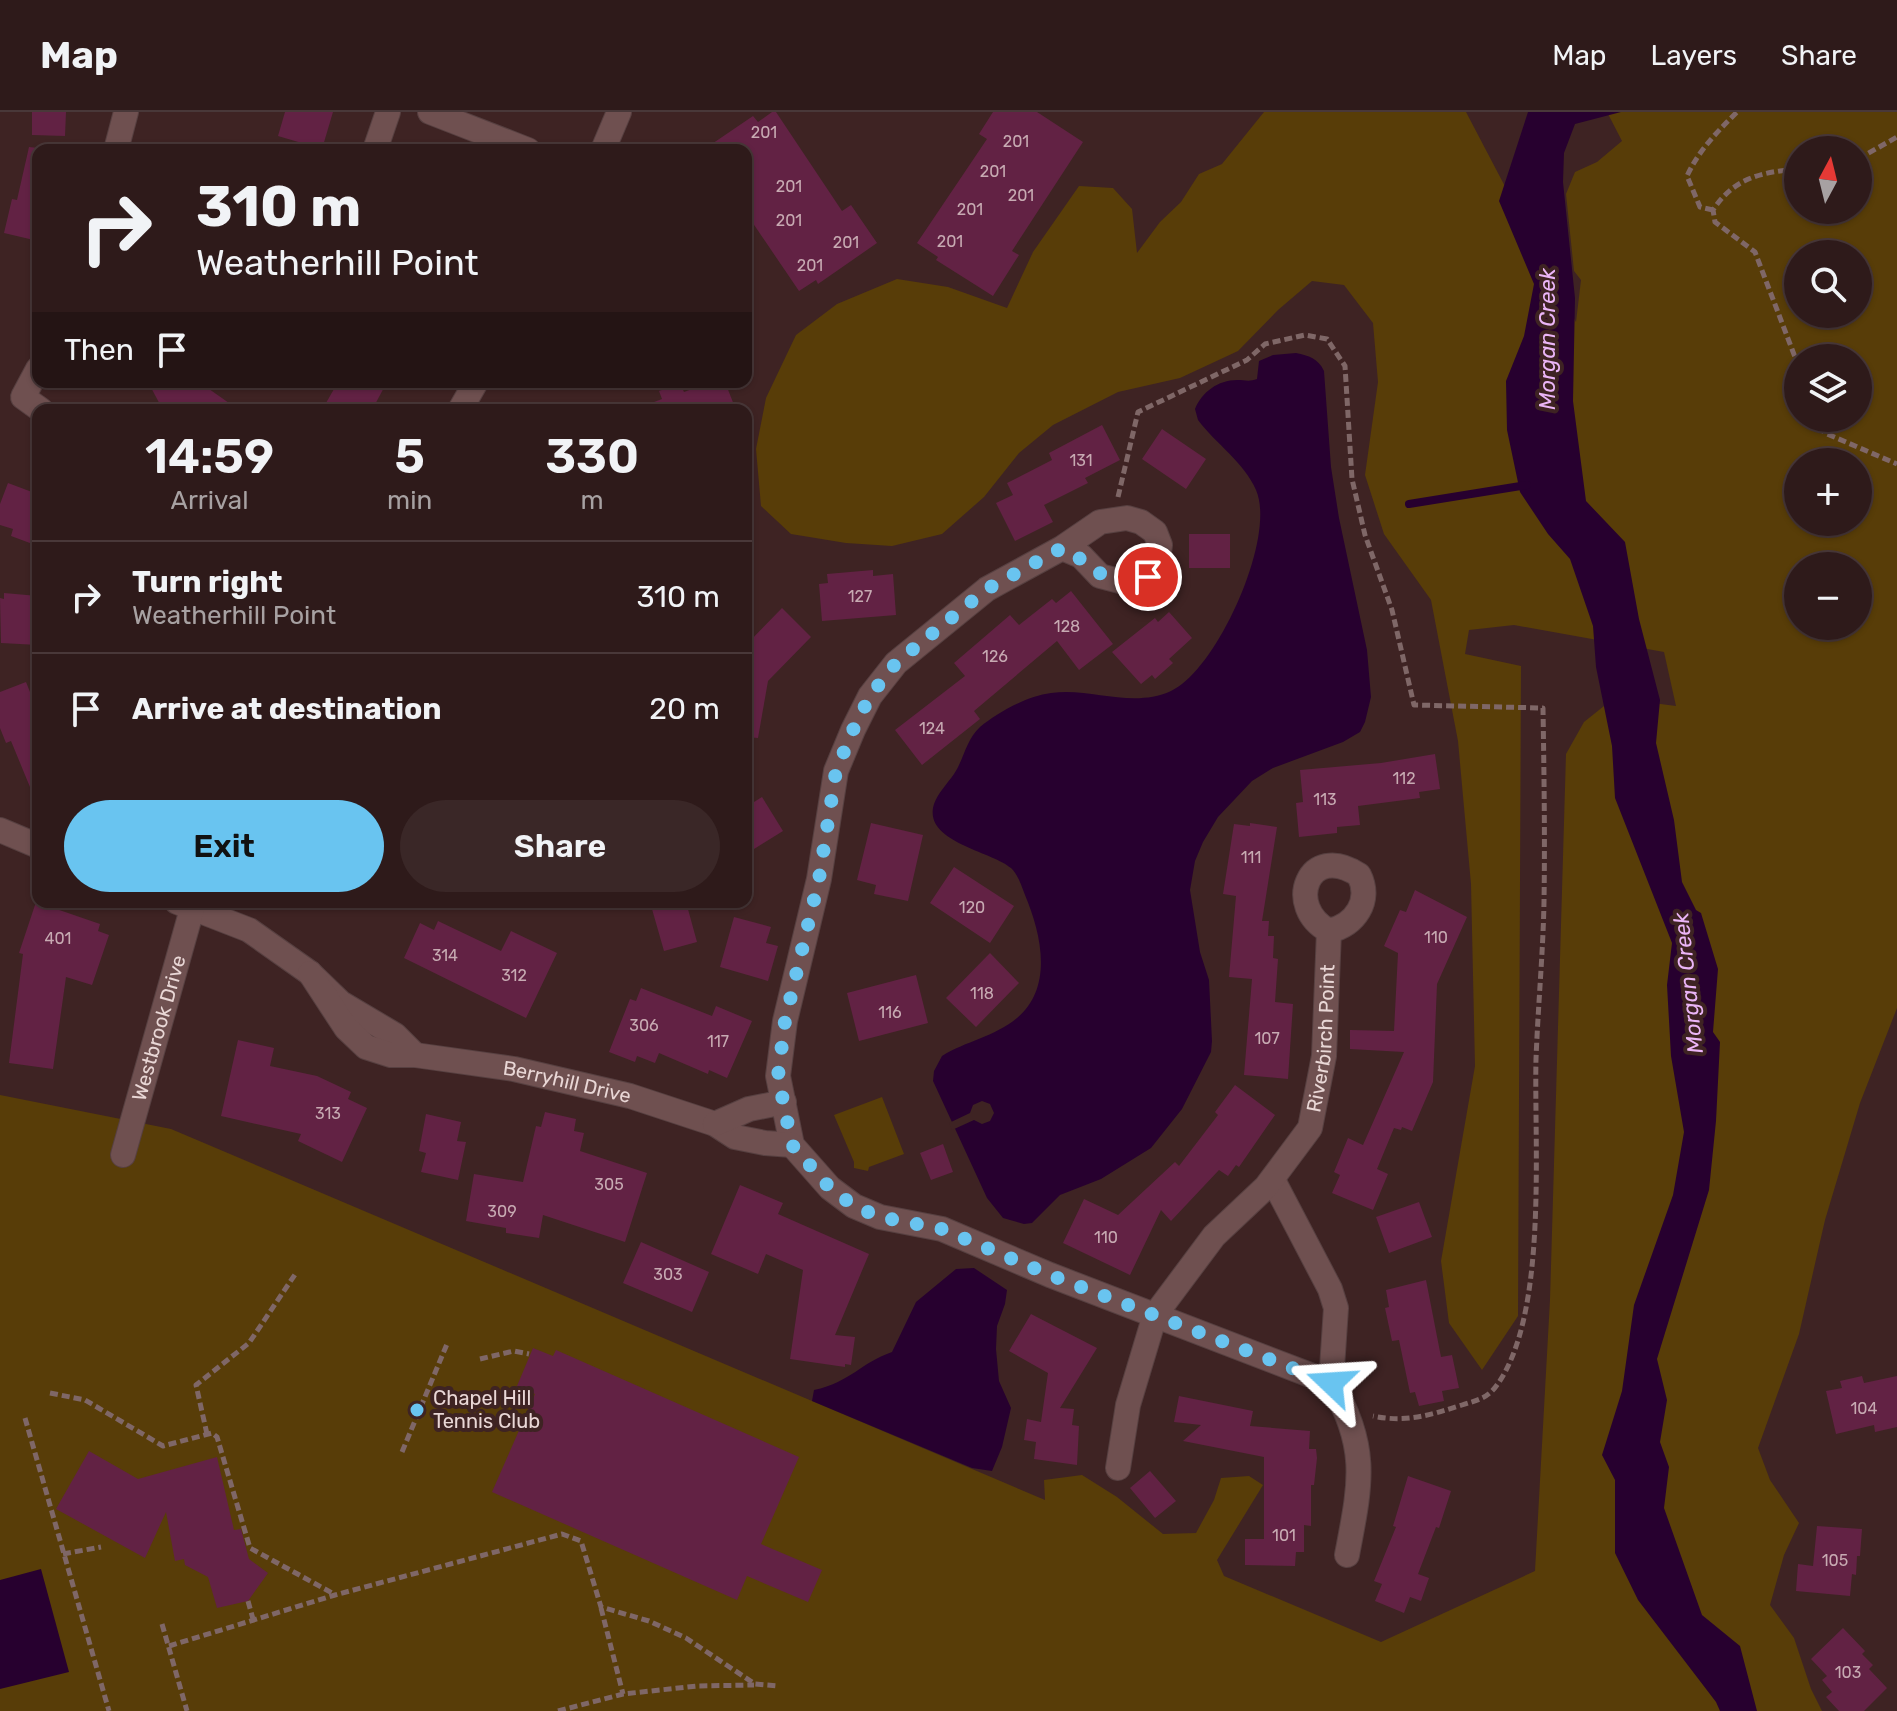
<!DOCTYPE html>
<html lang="en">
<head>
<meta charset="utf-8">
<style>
  :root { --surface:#2e1a1a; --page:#3a2727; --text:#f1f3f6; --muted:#a7a1a2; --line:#493839; --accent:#69c4f0 }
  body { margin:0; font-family:Rubik,sans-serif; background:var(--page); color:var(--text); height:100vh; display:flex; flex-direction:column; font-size:30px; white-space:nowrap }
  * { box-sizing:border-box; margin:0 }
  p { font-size:26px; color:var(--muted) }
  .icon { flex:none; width:44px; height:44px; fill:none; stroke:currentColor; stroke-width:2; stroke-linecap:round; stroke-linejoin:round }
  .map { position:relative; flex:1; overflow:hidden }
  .panel { position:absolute; left:32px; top:292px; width:720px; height:504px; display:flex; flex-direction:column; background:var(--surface); border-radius:16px; box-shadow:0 2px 6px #0004,0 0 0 2px var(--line) }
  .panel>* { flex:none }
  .top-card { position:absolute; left:32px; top:32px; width:720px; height:244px; border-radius:16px; box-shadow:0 2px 6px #0004,0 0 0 2px var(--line); background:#2e1a1a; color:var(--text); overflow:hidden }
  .needle { width:52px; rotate:7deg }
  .fabs { position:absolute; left:1784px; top:24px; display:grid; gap:16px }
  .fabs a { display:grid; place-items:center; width:88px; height:88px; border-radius:50%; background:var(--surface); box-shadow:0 2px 6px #0004,0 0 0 2px var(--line); font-size:40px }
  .pin { position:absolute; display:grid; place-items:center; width:68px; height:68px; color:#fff; margin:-34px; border:4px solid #fff; border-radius:50%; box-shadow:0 2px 8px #0007 }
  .me { position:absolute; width:88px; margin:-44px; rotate:290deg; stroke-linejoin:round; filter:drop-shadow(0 0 6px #0008) }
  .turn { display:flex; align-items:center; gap:28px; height:168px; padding:0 32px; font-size:36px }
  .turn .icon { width:104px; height:104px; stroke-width:2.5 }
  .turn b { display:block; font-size:56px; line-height:68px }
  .then { display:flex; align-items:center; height:76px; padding:0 32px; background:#0003; gap:16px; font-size:30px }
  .eta { display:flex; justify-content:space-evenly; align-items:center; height:136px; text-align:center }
  .eta b { font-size:48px; font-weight:600; line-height:56px }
  .cta { display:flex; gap:16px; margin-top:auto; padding:16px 32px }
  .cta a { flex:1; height:92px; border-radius:48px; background:var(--accent); color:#111; font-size:32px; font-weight:600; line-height:92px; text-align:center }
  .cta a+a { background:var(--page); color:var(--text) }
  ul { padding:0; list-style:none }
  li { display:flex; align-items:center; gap:24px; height:112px; padding:0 32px; border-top:2px solid var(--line) }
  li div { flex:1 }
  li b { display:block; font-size:30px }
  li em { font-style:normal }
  header { display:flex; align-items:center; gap:48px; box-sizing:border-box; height:112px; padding:0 40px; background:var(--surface); border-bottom:2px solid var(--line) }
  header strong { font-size:38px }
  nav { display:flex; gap:44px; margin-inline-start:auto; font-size:28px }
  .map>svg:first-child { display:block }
  .green { fill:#583d08; fill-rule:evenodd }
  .water { fill:#27002f }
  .pier { fill:#3e2323 }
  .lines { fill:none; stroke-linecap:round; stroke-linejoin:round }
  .stream { stroke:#27002f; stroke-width:8 }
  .building { fill:#622244 }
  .street-casing { stroke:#574041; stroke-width:26 }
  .path { stroke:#7f6767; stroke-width:5; stroke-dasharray:8 4; stroke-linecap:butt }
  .street { stroke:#6f5050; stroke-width:24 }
  .route { stroke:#69c4f0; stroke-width:14; stroke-dasharray:0 25.2 }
  .poi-dot { fill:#69c4f0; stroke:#3e2323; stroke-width:3 }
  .labels { text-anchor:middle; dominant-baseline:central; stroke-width:8; stroke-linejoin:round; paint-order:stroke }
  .number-label { font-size:16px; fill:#c7aab2 }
  .street-label { font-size:20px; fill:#e9d7d6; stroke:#3e2323 }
  .poi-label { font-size:20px; fill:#e9d7d6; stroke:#3e2323; text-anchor:start }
  .water-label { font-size:22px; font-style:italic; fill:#ebb5f7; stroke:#3e2323 }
</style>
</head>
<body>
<header>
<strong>Map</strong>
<nav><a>Map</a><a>Layers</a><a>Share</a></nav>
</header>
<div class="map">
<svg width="1897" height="1599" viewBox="0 0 1897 1599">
  <rect width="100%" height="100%" fill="#3e2323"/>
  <g class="green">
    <path d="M1264,0H1466L1576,210L1581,168L1574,159L1566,82L1575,60L1597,50L1622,29L1607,0H1897V896L1860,991L1825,1108L1799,1222L1758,1336L1770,1368L1799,1411L1784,1443L1770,1493L1794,1526L1811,1577L1822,1599H0V983L171,1017L1045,1388L1044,1368L1082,1363L1117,1385L1163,1422L1196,1421L1214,1388L1221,1366L1249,1364L1263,1373L1217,1448L1224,1464L1381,1530L1535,1459L1550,1188L1566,642L1584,610L1614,586L1676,594L1664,540L1514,513L1469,518L1465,542L1521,554L1518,1204L1482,1258L1449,1211L1441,1149L1475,954L1471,772L1458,629L1431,488L1384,422L1365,363L1378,270L1373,211L1344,173L1312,169L1278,198L1238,239L1180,266L1118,280L1053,313L1019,341L984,385L942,422L892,434L846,431L791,422L761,394L756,337L766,286L796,223L837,192L897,167L948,175L1007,196L1033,140L1079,74L1113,76L1132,97L1137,141L1160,110L1181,90L1199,62L1222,52ZM1798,38H1858V98H1798ZM1798,142H1858V202H1798ZM1798,246H1858V306H1798ZM1798,350H1858V410H1798ZM1798,454H1858V514H1798Z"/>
    <polygon points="882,985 904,1042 869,1055 868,1059 854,1056 854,1050 834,1003"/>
  </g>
  <g class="water">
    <polygon points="1528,0 1621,0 1575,12 1564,41 1563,70 1575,186 1573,289 1586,389 1625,430 1639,507 1660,588 1656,631 1674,708 1682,770 1696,798 1701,801 1718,857 1713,920 1720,930 1716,1009 1709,1078 1657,1247 1667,1288 1660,1330 1669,1355 1664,1396 1702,1503 1740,1534 1757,1599 1720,1599 1716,1590 1638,1488 1615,1441 1615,1368 1602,1343 1622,1279 1634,1193 1673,1083 1684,1020 1671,944 1667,873 1672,831 1615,686 1612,634 1596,555 1593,514 1570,447 1548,422 1520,380 1507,318 1506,269 1524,224 1534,172 1499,89"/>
    <path d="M1296,241C1309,244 1318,246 1324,259L1331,355L1339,406L1367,538L1371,585L1365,610L1360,620L1343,630L1273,656L1252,669L1218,705L1203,730L1195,749L1190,778L1200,840L1209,868L1212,929L1211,940L1182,997L1151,1036L1101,1067L1060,1083L1032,1111L1024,1112L1003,1106L987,1086L933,969L934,959L942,944C966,929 994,925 1017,906C1054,875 1041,821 1025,783C1021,773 1019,764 1011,756C992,739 922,730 934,692C938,681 947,672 954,662C964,647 966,628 980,615C998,600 1027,584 1051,581C1091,575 1131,597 1171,579C1216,559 1277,426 1256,378C1244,350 1216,332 1198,308L1195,297C1202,280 1218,268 1237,268C1245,268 1249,270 1257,267L1259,249L1273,243Z"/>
    <path d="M974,1156L1007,1178L1005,1192L997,1214L996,1237L999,1269L1011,1296L1002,1335L992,1359L972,1356L812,1289L814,1278C851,1270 860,1251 892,1240L916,1190L956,1157Z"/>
    <polygon points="41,1457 69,1560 0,1577 0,1468"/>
  </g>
  <polygon class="pier" points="982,989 990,992 994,1001 990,1009 982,1012 974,1008 952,1018 949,1011 970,1001 973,993"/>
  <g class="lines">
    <polyline class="stream" points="1409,392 1527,373"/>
  </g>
  <g class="building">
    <polygon points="32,0 66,0 65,24 32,23"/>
    <polygon points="285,0 333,0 322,37 278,24"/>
    <polygon points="772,0 776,0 842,99 851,93 877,131 818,172 816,168 799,179 746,101 746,38 703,38 753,4 758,10"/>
    <polygon points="993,0 1037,0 1083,30 1012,139 1019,143 993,184 936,148 938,145 917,131 987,27 979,22"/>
    <polygon points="29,35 38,36 38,129 4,121 12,87 17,88"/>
    <polygon points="148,270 199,270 239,298 163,298"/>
    <polygon points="338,270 387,270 372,298 322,298"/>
    <polygon points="711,270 725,270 736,298 641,298 641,295 662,287 659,279 680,271 684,280"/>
    <polygon points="1102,313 1120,348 1085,366 1088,371 1044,393 1053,410 1015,429 996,391 1013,383 1007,371 1052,348 1049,341"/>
    <polygon points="1162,317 1206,347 1186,377 1142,347"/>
    <polygon points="8,371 32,380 30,383 38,386 38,434 11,424 13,417 0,413 0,392"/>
    <rect x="1189" y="422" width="41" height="34"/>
    <polygon points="873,458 873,464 893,462 896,503 822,509 819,472 828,471 827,462"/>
    <polygon points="1071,479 1113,532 1079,558 1057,529 974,599 980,607 922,653 895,618 965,564 954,551 1010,503 1019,513 1052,487 1056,491"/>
    <polygon points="4,481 38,484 38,533 1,531 0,486 4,487"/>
    <polygon points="782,496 811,525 768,569 758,626 746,625 746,533"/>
    <polygon points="1169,500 1192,526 1169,547 1173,551 1155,567 1152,563 1141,572 1112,540 1155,506 1158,510"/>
    <polygon points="26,570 38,600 37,692 11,629 6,631 0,616 0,580"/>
    <polygon points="1435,642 1440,677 1419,680 1420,686 1358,694 1360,713 1337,715 1337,721 1299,725 1296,691 1303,690 1300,658 1381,651"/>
    <polygon points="762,685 783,719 746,742 746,695"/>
    <polygon points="871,711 923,723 908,789 874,782 876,773 857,768"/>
    <polygon points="1250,711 1277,715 1262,809 1269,809 1268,824 1274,824 1273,846 1278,847 1275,890 1293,892 1288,967 1244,963 1252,867 1229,865 1236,784 1223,782 1234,712 1250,714"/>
    <polygon points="954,755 1014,794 990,831 930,791"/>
    <polygon points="1415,778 1467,805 1437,872 1433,970 1412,1019 1402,1015 1401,1018 1394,1016 1377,1057 1388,1062 1373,1098 1332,1081 1340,1063 1334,1060 1348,1026 1363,1033 1404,940 1350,937 1350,918 1394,919 1398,841 1384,834 1400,798 1406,800"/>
    <polygon points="36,790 100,812 98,819 109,823 92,873 66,865 53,957 9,951 23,842 19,841"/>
    <polygon points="650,790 686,790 697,830 664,839"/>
    <polygon points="734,805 771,815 766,831 778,834 768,869 720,855"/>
    <polygon points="438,809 501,839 511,819 557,841 526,906 404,846 420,811 434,818"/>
    <polygon points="990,841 1019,871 976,915 946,886"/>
    <polygon points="916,863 928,911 859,929 847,881"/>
    <polygon points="641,876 712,904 716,894 752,909 727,966 709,958 708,962 659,941 655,951 637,944 635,950 609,940 630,887 636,889"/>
    <polygon points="238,928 274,936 270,954 317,964 351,980 348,987 367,996 342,1050 298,1029 301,1022 221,1004"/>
    <polygon points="1235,973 1275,1003 1239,1055 1236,1053 1228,1064 1219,1058 1171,1109 1161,1098 1130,1163 1063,1131 1084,1087 1118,1103 1175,1050 1179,1054 1218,1003 1215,1000"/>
    <polygon points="545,1000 576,1007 574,1019 584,1021 580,1039 647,1061 625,1130 543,1103 539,1126 506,1121 506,1116 466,1109 474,1062 523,1070 536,1014 541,1015"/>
    <polygon points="426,1002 461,1010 457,1029 466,1030 458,1068 421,1060 426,1041 419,1039"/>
    <polygon points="943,1032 953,1060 931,1068 920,1041"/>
    <polygon points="740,1073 783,1091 778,1102 869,1142 835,1223 855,1225 851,1253 845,1252 845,1255 790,1247 803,1158 766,1142 758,1162 711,1142"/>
    <polygon points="1419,1090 1432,1125 1389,1141 1376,1105"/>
    <polygon points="641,1130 709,1160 692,1200 623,1171"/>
    <polygon points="1426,1168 1441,1245 1452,1243 1459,1276 1442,1279 1444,1289 1419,1294 1415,1280 1410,1281 1399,1228 1392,1229 1385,1196 1389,1195 1386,1178"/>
    <polygon points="1031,1202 1097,1236 1060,1296 1074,1297 1072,1313 1079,1314 1077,1353 1034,1347 1036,1330 1024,1328 1027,1307 1041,1310 1048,1261 1009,1239"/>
    <polygon points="533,1236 553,1244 556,1238 799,1345 761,1432 822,1458 808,1490 747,1464 737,1488 492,1380 535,1282 517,1274"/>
    <polygon points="1862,1264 1864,1271 1897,1264 1897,1315 1875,1320 1874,1313 1836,1322 1826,1279 1842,1276 1840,1269"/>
    <polygon points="1179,1284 1253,1299 1250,1314 1310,1319 1309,1337 1316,1337 1317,1346 1314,1373 1311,1373 1311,1414 1304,1413 1304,1440 1296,1440 1295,1454 1245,1453 1245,1427 1264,1427 1264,1345 1183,1329 1201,1313 1174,1310"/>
    <polygon points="89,1339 138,1367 217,1345 234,1418 241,1417 249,1447 268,1461 248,1489 217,1496 208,1465 185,1453 184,1447 175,1449 166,1400 145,1446 56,1397"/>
    <polygon points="1150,1359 1176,1389 1155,1406 1130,1376"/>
    <polygon points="1408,1364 1451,1379 1439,1416 1436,1415 1418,1462 1429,1466 1421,1489 1410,1485 1404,1501 1375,1489 1382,1472 1374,1469 1396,1415 1393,1414"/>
    <polygon points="1817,1414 1862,1417 1860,1444 1857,1444 1856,1463 1852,1462 1850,1484 1796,1479 1798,1452 1813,1454"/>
    <polygon points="1843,1516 1865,1539 1862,1542 1873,1553 1869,1557 1887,1576 1864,1599 1839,1599 1826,1585 1832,1580 1822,1568 1827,1564 1811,1547"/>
  </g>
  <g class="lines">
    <defs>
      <g id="street">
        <polyline points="430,0 528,38"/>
        <polyline points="116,38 126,0"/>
        <polyline points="375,38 388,0"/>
        <polyline points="603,38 619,0"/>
        <polyline points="38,257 23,285 41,298"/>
        <polyline points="460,298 476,270"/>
        <path d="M1062,436L1100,410L1127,406L1141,410L1155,420L1160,433L1158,449L1148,465L1131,472L1100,464L1081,444L1062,436L987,477L896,551L870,584L853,618L836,659L819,767L785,909L778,964L792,1033L830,1076L854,1094L880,1105L942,1117L1050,1163L1331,1271C1370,1336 1360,1374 1347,1443"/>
        <polyline points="0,718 38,734"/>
        <polyline points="177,790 249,818 310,861 341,891 395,923 415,943"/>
        <path id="s1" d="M310,861L346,916L366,935L391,943H415L514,957L630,984L715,1012L735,1025L765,1031L792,1033"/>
        <polyline points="715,1012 749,997 784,990"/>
        <path id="s2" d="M123,1043L194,790"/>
        <polyline points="1273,1068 1330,1177 1336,1196 1331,1271"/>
        <path id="s3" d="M1118,1356L1128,1293L1155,1203L1214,1124L1266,1075L1310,1016L1324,944L1329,819C1355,813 1372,789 1359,763C1308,729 1284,795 1329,819"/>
      </g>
    </defs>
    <use href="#street" class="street-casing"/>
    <g class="path">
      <polyline points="1858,47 1897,25"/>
      <path d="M1798,57C1761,60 1734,66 1713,98L1715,110L1755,140L1795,245L1798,286"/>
      <path d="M1713,98L1700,95L1687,64C1699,38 1717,20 1737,0"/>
      <polyline points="1810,306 1825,321 1897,352"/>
      <path d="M1118,385L1138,300L1247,248L1265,232L1305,223L1327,227L1345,254L1352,367L1365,423L1392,498L1414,593L1543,596C1544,660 1545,725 1544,790C1543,842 1538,894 1536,947C1534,1034 1548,1202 1497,1273C1487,1287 1477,1288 1462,1293C1430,1303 1406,1311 1373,1304"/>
      <polyline points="480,1247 514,1239 529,1242"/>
      <polyline points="50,1281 85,1288 163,1334 212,1321 217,1325 250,1436 334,1482"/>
      <polyline points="25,1306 109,1599"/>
      <polyline points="207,1322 196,1273 249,1231 296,1161"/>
      <polyline points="402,1340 447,1232"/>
      <polyline points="63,1442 101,1435"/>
      <polyline points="248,1489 253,1507"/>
      <polyline points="601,1496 623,1582"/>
      <polyline points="162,1512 187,1599"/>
      <polyline points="169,1534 335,1483 562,1422 581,1429 601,1495 649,1509 686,1526 755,1572 779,1574"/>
      <polyline points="558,1599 623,1582 697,1574 754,1573"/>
    </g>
    <use href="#street" class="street"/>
  </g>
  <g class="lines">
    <path class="route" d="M1148,465C1108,482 1094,451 1062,436L987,477L896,551L870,584L853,618L836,659L819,767L785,909L778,964L792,1033L830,1076L854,1094L880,1105L942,1117L1050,1163L1331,1271"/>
  </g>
  <circle class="poi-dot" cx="417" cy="1298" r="8"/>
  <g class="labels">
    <g class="number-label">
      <text x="764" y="20">201</text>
      <text x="1016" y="29">201</text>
      <text x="993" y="59">201</text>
      <text x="789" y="74">201</text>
      <text x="1021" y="83">201</text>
      <text x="970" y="97">201</text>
      <text x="789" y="108">201</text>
      <text x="950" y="129">201</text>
      <text x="846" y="130">201</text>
      <text x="810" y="153">201</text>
      <text x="1081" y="348">131</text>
      <text x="860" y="484">127</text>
      <text x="1067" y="514">128</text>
      <text x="995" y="544">126</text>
      <text x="932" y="616">124</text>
      <text x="1404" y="666">112</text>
      <text x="1325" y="687">113</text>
      <text x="1251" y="745">111</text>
      <text x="972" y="795">120</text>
      <text x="1436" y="825">110</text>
      <text x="58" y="826">401</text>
      <text x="445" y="843">314</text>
      <text x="514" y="863">312</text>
      <text x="982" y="881">118</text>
      <text x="890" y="900">116</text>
      <text x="644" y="913">306</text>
      <text x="1267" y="926">107</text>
      <text x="718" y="929">117</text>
      <text x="328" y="1001">313</text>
      <text x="609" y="1072">305</text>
      <text x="502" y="1099">309</text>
      <text x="1106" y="1125">110</text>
      <text x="668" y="1162">303</text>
      <text x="1864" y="1296">104</text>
      <text x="1284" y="1423">101</text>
      <text x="1835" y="1448">105</text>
      <text x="1848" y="1560">103</text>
    </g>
    <g class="street-label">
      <text stroke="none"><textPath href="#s2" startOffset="132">Westbrook Drive</textPath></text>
      <text stroke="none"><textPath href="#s3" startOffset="492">Riverbirch Point</textPath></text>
      <text stroke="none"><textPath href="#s1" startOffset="298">Berryhill Drive</textPath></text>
    </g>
    <g class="poi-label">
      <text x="433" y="1286">Chapel Hill<tspan x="433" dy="23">Tennis Club</tspan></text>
    </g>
    <g class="water-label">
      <text transform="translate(1547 227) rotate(-90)">Morgan Creek</text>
      <text transform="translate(1688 871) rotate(-96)">Morgan Creek</text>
    </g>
  </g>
</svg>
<div class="fabs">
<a><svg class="needle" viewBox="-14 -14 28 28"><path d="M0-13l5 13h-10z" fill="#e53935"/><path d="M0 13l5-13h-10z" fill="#a7a1a2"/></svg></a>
<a><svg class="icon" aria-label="search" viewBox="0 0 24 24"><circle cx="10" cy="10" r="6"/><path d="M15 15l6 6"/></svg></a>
<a><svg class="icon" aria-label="layers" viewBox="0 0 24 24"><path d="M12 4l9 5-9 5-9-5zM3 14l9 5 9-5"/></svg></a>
<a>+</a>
<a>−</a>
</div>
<div class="pin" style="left:1148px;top:465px;background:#d93025"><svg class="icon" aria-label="arrive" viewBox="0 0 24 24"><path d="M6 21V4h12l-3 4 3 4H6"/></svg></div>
<svg class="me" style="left:1331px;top:1271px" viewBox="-20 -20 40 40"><path d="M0-17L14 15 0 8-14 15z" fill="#69c4f0" stroke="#fff" stroke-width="4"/></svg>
<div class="top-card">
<div class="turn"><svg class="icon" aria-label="right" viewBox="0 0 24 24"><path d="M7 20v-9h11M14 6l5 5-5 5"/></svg><div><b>310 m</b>Weatherhill Point</div></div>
<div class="then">Then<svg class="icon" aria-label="arrive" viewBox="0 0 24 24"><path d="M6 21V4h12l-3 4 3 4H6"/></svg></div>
</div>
<section class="panel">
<div class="eta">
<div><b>14:59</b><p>Arrival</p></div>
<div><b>5</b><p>min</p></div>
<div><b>330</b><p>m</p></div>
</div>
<ul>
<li><svg class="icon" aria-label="right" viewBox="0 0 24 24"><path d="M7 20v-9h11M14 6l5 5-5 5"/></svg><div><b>Turn right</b><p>Weatherhill Point</p></div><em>310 m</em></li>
<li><svg class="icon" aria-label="arrive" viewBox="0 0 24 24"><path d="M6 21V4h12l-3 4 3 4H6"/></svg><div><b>Arrive at destination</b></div><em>20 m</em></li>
</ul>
<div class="cta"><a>Exit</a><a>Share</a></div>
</section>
</div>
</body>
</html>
